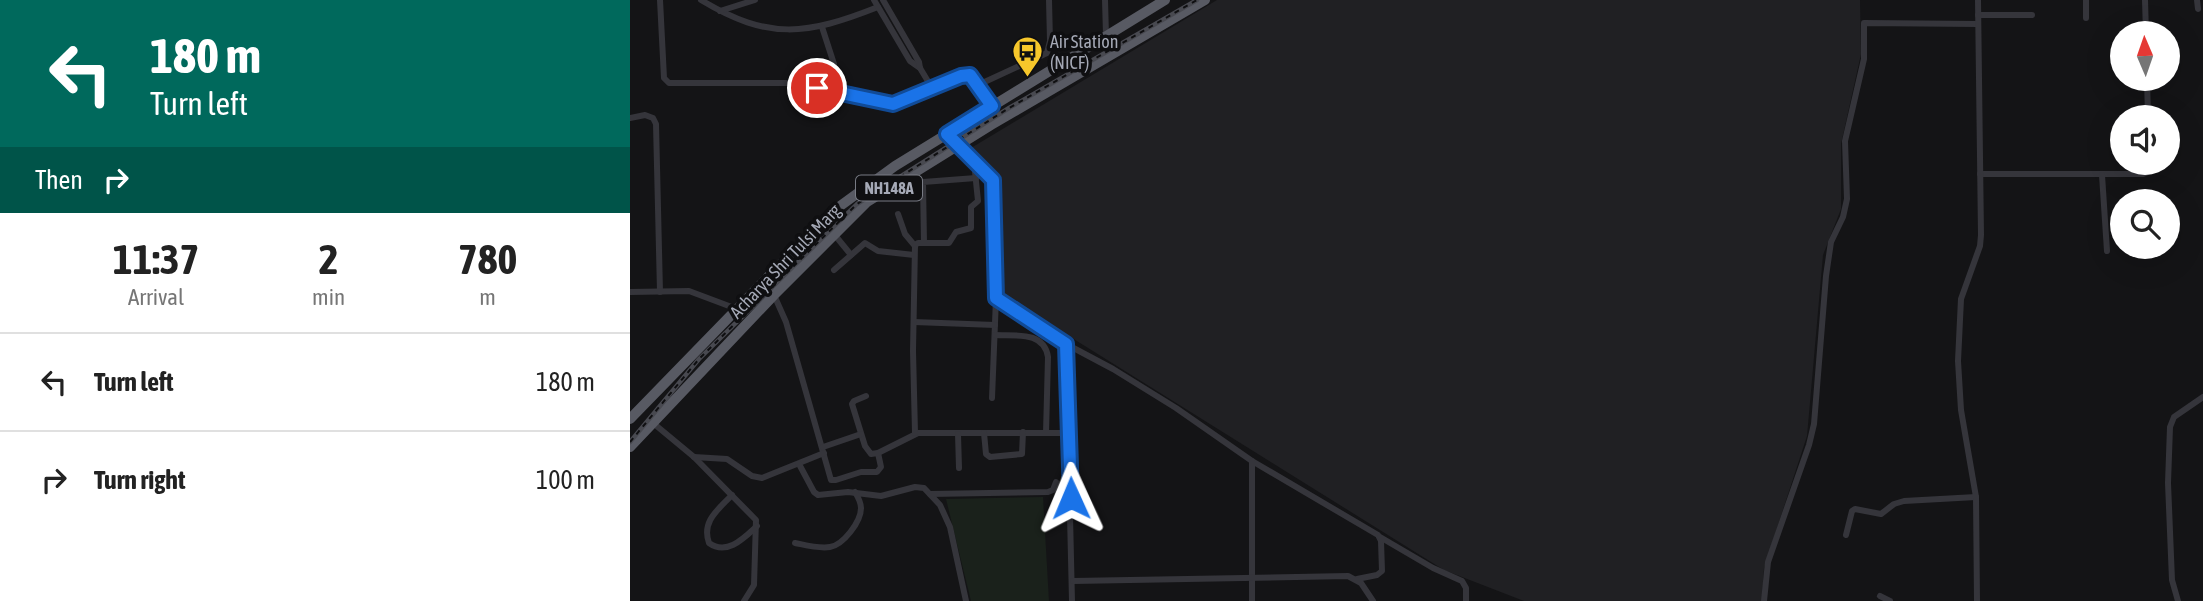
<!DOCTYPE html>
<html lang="en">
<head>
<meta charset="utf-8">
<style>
  :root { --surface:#fff; --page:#f6f6f6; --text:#222; --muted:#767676; --line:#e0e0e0 }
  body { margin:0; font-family:"Asap Condensed",sans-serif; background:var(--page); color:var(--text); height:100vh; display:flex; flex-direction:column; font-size:26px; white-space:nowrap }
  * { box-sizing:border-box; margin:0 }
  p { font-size:23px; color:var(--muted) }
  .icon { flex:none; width:38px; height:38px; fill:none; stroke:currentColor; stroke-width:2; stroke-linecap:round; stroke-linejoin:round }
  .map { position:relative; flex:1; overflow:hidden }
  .details { display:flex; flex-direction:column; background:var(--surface); width:630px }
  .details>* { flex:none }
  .top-card { background:#00695c; color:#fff; overflow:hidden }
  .needle { width:46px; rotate:358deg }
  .tools { position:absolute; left:1480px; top:21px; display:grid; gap:14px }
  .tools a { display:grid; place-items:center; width:70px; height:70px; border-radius:50%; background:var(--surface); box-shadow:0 7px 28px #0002; font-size:35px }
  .pin { position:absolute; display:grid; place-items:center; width:60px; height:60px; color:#fff; margin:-30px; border:4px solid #fff; border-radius:50%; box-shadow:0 2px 7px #0007 }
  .me { position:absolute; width:77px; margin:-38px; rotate:359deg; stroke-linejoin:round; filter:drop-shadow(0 0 5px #0008) }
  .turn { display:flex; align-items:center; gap:24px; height:147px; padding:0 35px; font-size:32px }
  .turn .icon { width:91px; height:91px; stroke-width:2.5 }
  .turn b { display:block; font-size:49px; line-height:60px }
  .then { display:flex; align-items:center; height:66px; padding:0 35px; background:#0003; gap:14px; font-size:26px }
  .eta { display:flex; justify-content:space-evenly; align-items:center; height:119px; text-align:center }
  .eta b { font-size:42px; font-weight:700; line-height:49px }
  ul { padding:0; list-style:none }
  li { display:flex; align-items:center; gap:21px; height:98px; padding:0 35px; border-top:2px solid var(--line) }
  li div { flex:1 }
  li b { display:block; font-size:26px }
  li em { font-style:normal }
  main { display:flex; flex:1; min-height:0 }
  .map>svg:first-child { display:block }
  .built { fill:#202023 }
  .green { fill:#1a211b }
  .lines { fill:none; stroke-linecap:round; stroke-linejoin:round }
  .minor { stroke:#35353b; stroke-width:6 }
  .trunk { stroke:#585a63; stroke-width:10 }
  .rail-casing { stroke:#484950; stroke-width:4.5 }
  .rail { stroke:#0f0f11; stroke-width:2; stroke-dasharray:5; stroke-linecap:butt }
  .route-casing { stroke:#114b97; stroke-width:18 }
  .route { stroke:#1a73e8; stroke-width:12 }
  .labels { text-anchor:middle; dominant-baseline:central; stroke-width:7; stroke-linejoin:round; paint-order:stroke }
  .shield { fill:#0f0f11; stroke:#787b84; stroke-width:2 }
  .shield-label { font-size:16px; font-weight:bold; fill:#a5a9b6 }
  .poi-label { font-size:18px; fill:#a5a9b6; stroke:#0f0f11; text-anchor:start }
  .street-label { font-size:18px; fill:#a5a9b6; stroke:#0f0f11 }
</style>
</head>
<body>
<main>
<section class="details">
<div class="top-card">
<div class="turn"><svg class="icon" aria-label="left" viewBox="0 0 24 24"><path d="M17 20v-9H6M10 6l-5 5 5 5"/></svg><div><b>180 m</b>Turn left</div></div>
<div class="then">Then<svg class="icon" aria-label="right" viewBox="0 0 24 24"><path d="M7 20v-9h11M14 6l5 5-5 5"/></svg></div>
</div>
<div class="eta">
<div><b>11:37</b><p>Arrival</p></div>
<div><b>2</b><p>min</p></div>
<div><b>780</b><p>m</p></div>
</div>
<ul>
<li><svg class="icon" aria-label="left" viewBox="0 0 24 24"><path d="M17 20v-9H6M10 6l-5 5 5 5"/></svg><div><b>Turn left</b></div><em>180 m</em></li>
<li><svg class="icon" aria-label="right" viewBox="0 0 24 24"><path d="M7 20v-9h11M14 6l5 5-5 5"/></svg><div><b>Turn right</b></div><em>100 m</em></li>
</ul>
</section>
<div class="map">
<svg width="1573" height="601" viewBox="0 0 1573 601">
  <rect width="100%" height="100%" fill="#141416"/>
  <polygon class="built" points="587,0 1230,0 1231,54 1211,144 1211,209 1193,255 1177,436 1134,568 1132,601 894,601 814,570 370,293 368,178 341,148"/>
  <polygon class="green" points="413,497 419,601 341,601 316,499"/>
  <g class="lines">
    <g class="minor">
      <polyline points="30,0 34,78 39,83 163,83 263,105 337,74 342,76 362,106"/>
      <path d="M71,0C139,41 177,35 248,7"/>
      <polyline points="244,0 280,61 290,68"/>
      <polyline points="253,0 289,62 290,68 302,88"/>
      <polyline points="475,0 476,35"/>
      <polyline points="1456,0 1456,18"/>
      <polyline points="1515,0 1516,33"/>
      <polyline points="1567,0 1568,9"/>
      <polyline points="90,11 125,0"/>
      <polyline points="1348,15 1402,15"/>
      <polyline points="192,27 204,64 207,93"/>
      <polyline points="1517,79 1518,117"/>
      <polyline points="348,85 417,53 420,41 419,0"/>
      <polyline points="0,118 15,115 23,118 26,124 30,292"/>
      <path d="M317,134C329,148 360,171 365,184L366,298L362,398"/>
      <polyline points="1350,174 1513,174 1518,172 1518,163"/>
      <polyline points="1472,175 1477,251"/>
      <polyline points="268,214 275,234 285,246"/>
      <polyline points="204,234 221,255"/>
      <polyline points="294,243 293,182 346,178"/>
      <polyline points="204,270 235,243 248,251 284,255"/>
      <polyline points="0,292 59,291 107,309"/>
      <polyline points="144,295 156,322 201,480 206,480 231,472 247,472 251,467 248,453"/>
      <polyline points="366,298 436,344 483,369 546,408 622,461 748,535 751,541 752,571 747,575 727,579"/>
      <polyline points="284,322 365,325"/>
      <path d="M365,335C386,336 414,331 418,357L416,433"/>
      <polyline points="436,344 442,601"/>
      <polyline points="236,396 224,401 222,404 235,446 241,454 248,453 288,433 439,433"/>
      <polyline points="23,423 64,457 126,520 124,585 114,601"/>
      <polyline points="285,433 283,351 285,245 288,243 319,243 326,232 341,228 341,207 348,201 344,162"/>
      <polyline points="354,433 356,454 360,457 392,454 393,432"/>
      <polyline points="328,434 329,468"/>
      <polyline points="193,447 231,434"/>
      <polyline points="64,457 97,459 122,476 132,478 194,453"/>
      <polyline points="622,461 622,601"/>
      <polyline points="169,464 184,492 188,495 218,492 251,496 285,487 294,488 310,505 320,527 336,601"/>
      <polyline points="300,494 418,492 423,490 426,482"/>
      <path d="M102,495C89,509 71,521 79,543C97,556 114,538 127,526"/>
      <polyline points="1216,535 1222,511 1225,509 1251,514 1264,504 1274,501 1346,497"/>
      <polyline points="750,537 803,568 832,581 836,588 836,601"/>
      <path d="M165,543C175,545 189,549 200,547C213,545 231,522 231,508C231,503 228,497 225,492"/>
      <polyline points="443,581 718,576 731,583 743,601"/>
      <polyline points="1250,596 1260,601"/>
      <polyline points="1134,601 1138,562 1179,445 1184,424 1196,276 1201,242 1213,217 1217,199 1215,141 1234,59 1234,23 1348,24"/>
      <polyline points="1347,601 1346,497 1331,410 1328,361 1331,299 1350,246 1351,235 1348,0"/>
      <polyline points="1548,601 1542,580 1538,483 1540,427 1544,417 1573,397"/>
    </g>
    <g class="trunk">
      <polyline points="0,419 178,236 206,209 265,166 535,0"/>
      <polyline points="0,447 144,295 237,202 361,125 575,0"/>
    </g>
    <defs>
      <polyline id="rail" points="0,442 69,359 227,204 379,108 567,0"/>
    </defs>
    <use href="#rail" class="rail-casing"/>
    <use href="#rail" class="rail"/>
  </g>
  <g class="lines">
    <defs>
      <polyline id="route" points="187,88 263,104 331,76 340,75 362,106 317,134 363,180 366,298 436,344 441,498"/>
    </defs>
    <use href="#route" class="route-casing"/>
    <use href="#route" class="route"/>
  </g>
  <defs>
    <symbol id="bus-pin" viewBox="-11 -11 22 30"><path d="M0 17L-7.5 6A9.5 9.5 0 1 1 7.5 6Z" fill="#f7c72b" stroke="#0f0f11"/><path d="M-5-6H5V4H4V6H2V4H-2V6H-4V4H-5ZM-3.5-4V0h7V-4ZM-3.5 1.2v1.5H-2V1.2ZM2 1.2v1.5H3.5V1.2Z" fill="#111"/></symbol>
  </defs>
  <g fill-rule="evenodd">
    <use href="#bus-pin" x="380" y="34" width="35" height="47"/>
  </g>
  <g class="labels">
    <rect class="shield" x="226" y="175.5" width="66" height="25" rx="5"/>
    <g class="shield-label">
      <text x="259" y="188">NH148A</text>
    </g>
    <g class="poi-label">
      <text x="420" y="41">Air Station<tspan x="420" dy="21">(NICF)</tspan></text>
    </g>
    <g class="street-label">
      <text transform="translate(155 261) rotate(-46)">Acharya Shri Tulsi Marg</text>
    </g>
  </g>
</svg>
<div class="tools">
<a><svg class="needle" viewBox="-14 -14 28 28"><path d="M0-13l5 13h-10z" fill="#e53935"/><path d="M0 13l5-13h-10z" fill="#767676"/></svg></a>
<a><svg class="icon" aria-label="sound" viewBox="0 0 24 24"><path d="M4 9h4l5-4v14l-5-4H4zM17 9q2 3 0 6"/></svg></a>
<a><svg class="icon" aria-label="search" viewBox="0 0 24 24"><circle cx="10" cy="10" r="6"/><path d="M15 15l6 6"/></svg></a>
</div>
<div class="pin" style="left:187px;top:88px;background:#d93025"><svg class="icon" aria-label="arrive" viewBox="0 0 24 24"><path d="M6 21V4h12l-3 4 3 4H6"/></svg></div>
<svg class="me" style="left:441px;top:498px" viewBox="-20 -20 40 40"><path d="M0-17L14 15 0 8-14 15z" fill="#1a73e8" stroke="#fff" stroke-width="4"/></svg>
</div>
</main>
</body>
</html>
